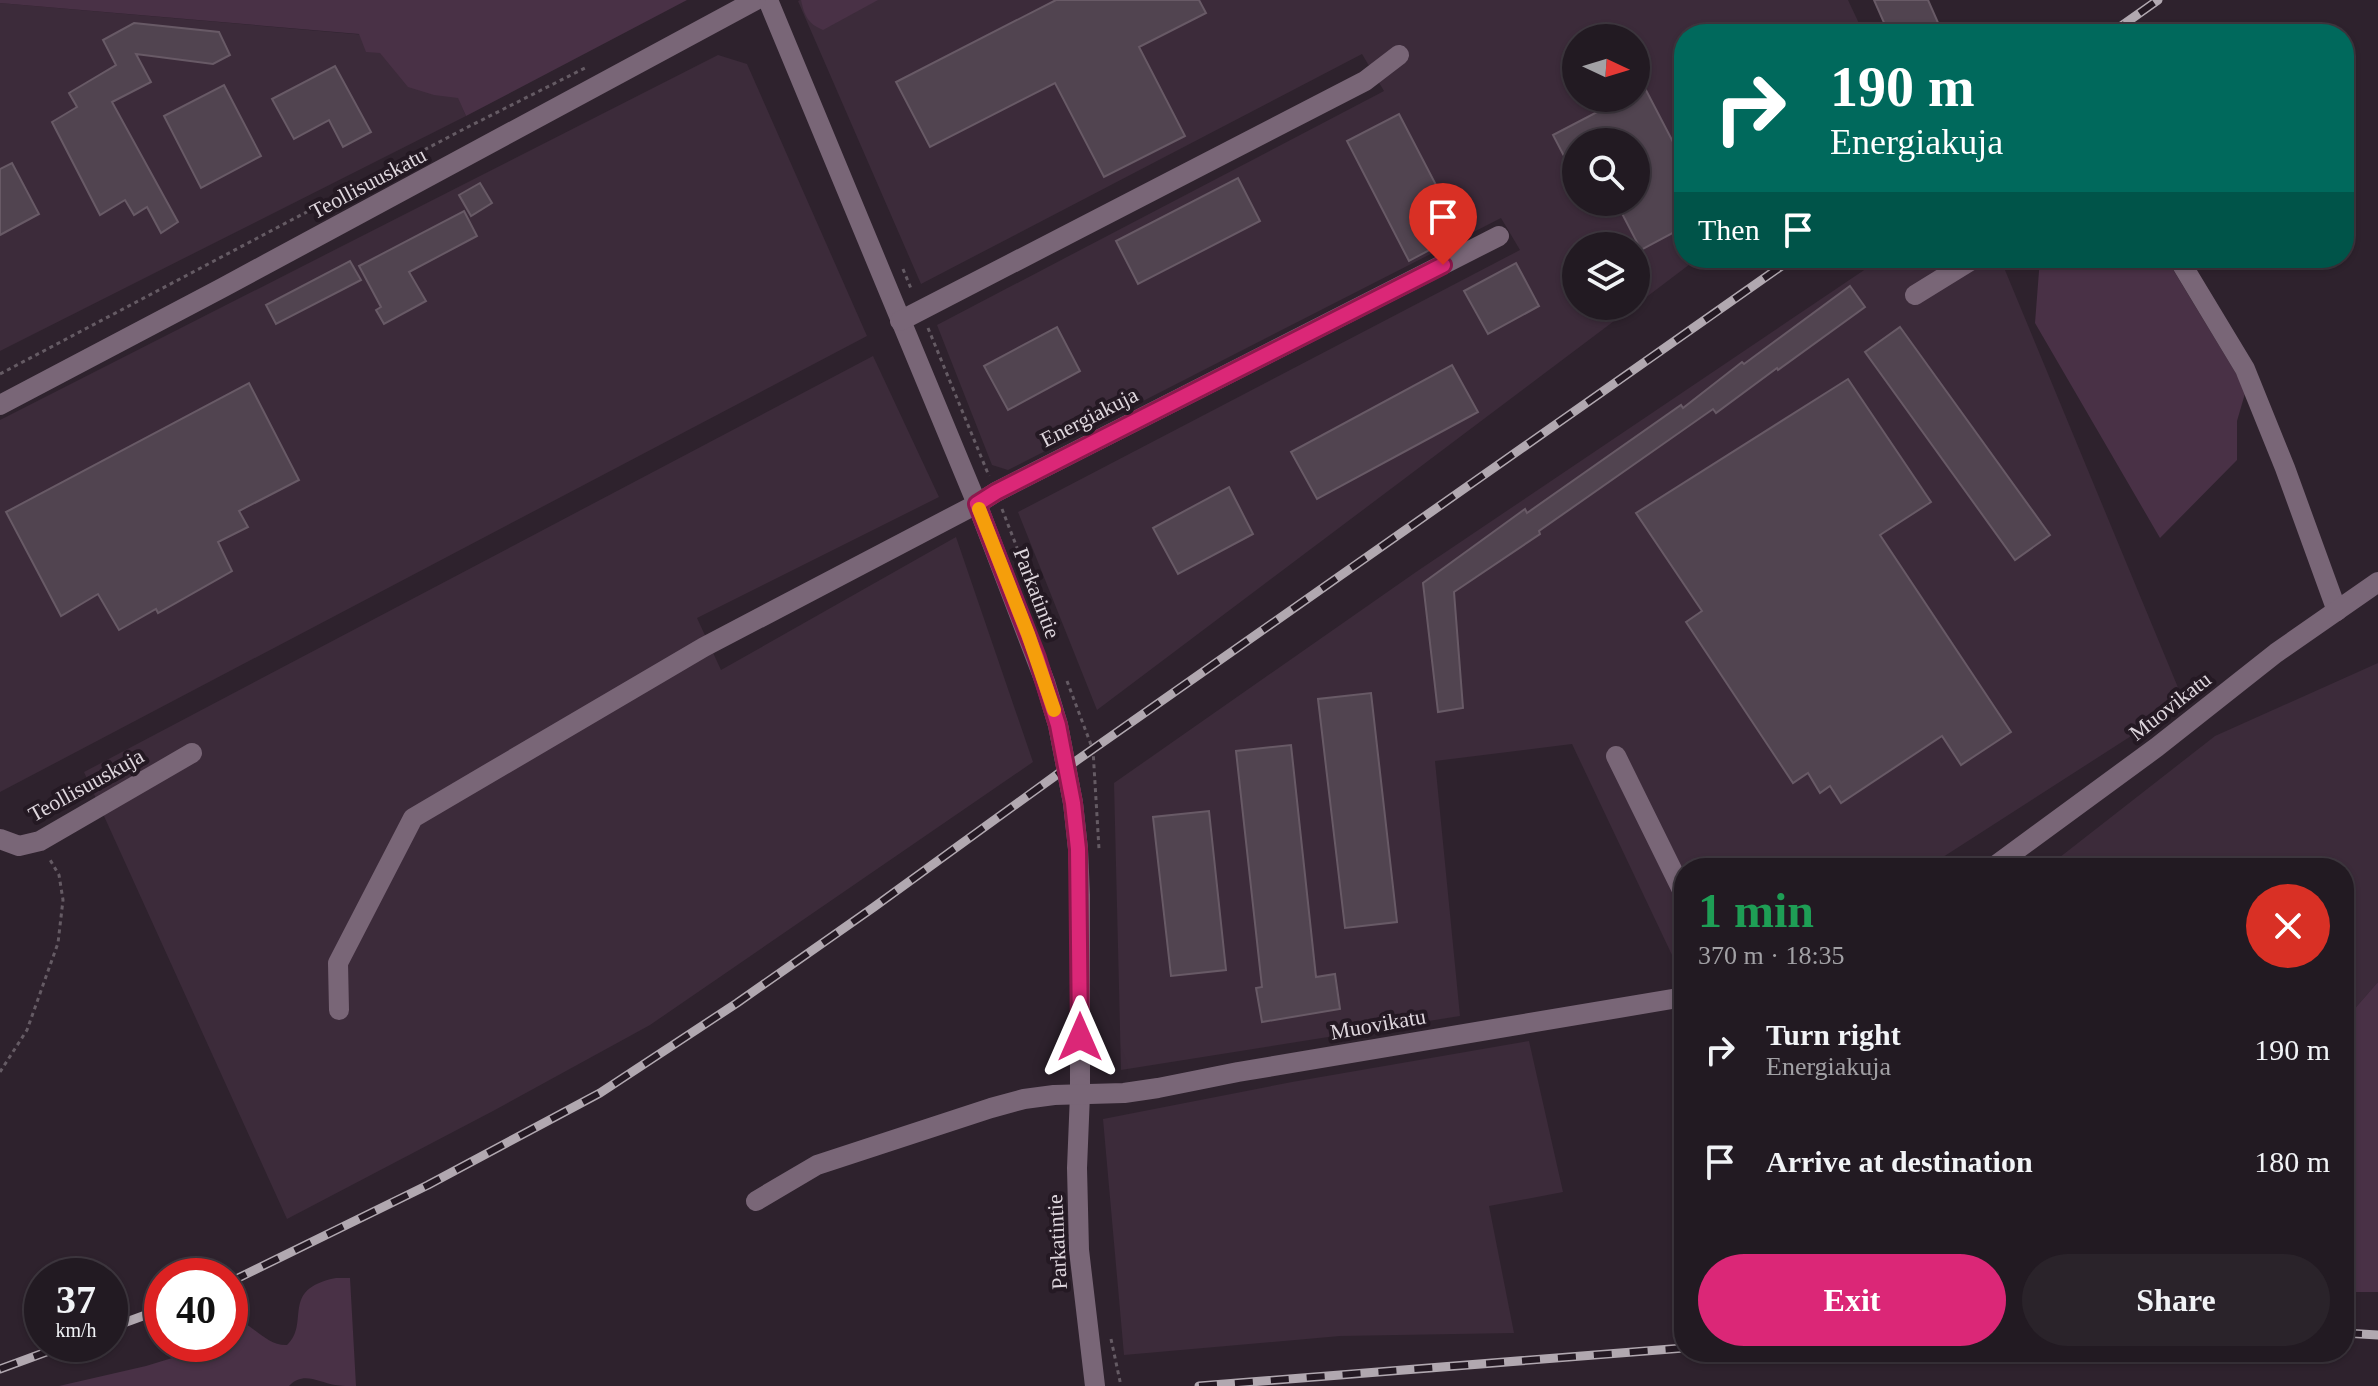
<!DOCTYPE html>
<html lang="en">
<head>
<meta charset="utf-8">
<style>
  :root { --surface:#221a22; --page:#2a232a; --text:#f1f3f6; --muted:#a2a1a5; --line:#3f3840; --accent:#db2777 }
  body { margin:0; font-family:"Times New Roman",serif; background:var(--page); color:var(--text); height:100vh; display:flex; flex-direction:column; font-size:30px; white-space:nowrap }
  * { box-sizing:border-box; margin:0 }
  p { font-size:26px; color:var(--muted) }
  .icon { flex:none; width:44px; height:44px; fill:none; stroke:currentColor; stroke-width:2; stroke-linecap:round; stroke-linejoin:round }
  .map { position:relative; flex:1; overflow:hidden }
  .drawer { position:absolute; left:1674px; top:858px; width:680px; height:504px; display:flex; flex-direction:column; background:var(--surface); border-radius:32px; box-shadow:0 2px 6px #0004,0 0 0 2px var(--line) }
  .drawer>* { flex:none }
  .hud { position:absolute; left:1674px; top:24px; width:680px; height:244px; border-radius:32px; box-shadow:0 2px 6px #0004,0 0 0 2px var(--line); background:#00695c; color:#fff; overflow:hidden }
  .needle { width:52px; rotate:94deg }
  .buttons { position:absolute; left:1562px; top:24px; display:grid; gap:16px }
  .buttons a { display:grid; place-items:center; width:88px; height:88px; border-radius:50%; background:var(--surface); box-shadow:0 2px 6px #0004,0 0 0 2px var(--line); font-size:40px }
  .speed { position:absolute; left:24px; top:1258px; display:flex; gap:16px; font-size:40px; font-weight:700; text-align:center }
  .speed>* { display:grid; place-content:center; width:104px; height:104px; border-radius:50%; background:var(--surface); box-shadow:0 2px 6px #0004,0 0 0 2px var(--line); line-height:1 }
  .speed small { font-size:20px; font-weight:400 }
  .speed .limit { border:12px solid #d22; background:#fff; color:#111 }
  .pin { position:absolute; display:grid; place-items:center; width:68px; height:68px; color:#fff; margin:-82px -34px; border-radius:50% 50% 50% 0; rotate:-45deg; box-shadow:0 0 8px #0007 }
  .pin .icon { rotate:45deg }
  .me { position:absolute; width:88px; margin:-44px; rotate:0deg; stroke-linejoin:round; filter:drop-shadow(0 0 6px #0008) }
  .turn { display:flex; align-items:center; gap:28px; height:168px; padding:0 24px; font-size:36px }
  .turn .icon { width:104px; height:104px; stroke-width:2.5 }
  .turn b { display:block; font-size:56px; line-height:68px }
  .then { display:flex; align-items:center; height:76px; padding:0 24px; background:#0003; gap:16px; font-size:30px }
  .round { display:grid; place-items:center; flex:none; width:84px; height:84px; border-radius:42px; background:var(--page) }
  .summary { display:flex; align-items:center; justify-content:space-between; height:136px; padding:0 24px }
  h1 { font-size:48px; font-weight:700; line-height:60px; color:#1e9e55 }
  .cta { display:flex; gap:16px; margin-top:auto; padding:16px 24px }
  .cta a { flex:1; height:92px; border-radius:48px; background:var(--accent); color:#fff; font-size:32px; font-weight:700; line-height:92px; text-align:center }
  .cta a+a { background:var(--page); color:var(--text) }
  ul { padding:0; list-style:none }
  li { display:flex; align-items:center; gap:24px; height:112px; padding:0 24px }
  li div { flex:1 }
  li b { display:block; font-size:30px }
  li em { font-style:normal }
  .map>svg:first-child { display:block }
  .built { fill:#3c2b3a; fill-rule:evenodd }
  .green { fill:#493146 }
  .building { fill:#514450; stroke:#685a66; stroke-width:2 }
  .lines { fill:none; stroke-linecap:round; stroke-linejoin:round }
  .path { stroke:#655b64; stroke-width:3; stroke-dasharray:4 4; stroke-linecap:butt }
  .minor { stroke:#796677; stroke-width:20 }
  .rail-casing { stroke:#b1a8b0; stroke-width:9 }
  .rail { stroke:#241923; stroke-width:6; stroke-dasharray:18; stroke-linecap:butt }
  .route-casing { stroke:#8e194d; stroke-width:20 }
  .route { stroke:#db2777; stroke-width:14 }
  .slow { stroke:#f59e0b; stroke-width:14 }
  .labels { text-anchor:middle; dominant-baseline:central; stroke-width:8; stroke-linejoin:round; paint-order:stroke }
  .street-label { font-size:22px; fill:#ded6dd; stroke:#241923 }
</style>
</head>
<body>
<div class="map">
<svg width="2378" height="1386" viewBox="0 0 2378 1386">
  <rect width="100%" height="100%" fill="#2e222d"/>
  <g class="built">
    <path d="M800,0H1848L1864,34H1684V258H1698L1636,305V246H1576V306H1634L1097,710L1018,512L1520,250L1501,218L1008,470L992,465L937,325L1384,91L1362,54L921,284L798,1ZM1576,38H1636V98H1576ZM1576,142H1636V202H1576Z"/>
    <polygon points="0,3 435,41 466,116 0,351"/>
    <polygon points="718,55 747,64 867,336 0,792 0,420"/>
    <polygon points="1882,258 2000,258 2184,702 1926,868 1684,868 1684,973 1681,974 1572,744 1435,761 1460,1016 1121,1070 1114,783 1416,572"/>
    <polygon points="873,356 939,497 697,618 721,670 956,537 1033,762 650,1025 493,1111 287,1219 84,772"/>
    <polygon points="2378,663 2378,982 2344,1021 2344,868 2046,868 2215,736"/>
    <polygon points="1529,1041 1563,1192 1489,1206 1514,1333 1340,1336 1124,1355 1103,1119 1292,1082"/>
  </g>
  <g class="green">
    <polygon points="0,0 687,0 466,116 458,98 434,95 408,87 380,53 366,52 359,34 0,3"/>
    <path d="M801,0H878L823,30C808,24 804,15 801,0Z"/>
    <polygon points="2040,258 2166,258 2246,390 2237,421 2237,460 2160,538 2035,323"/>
    <polygon points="2378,982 2378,1292 2344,1292 2344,1021"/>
    <path d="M336,1278H350L356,1386C349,1386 341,1386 335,1385C318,1382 303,1371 289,1386H59L146,1366L182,1355L203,1344H230V1318C252,1321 265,1346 287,1345C311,1323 279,1289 336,1278Z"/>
  </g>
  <g class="building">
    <polygon points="1056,0 1199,0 1206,13 1139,47 1185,136 1104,177 1055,83 930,147 896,82"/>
    <polygon points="1874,0 1928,0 1943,34 1889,34"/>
    <polygon points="134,23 219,32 230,55 213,64 136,54 151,82 112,102 178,222 161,233 147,207 134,215 125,200 100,215 52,122 77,107 69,93 116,65 103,40"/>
    <polygon points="335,66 371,132 343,147 329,120 294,139 272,99"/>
    <polygon points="1636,71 1684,163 1684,227 1641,250 1616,202 1636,202 1636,142 1576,142 1576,179 1553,135 1624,98 1636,98"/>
    <polygon points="224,85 261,156 201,188 164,116"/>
    <polygon points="1399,114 1461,233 1409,261 1347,141"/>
    <polygon points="12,163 39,214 0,235 0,169"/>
    <polygon points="1238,178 1260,221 1138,284 1116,241"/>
    <polygon points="480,183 492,203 471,216 459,195"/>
    <polygon points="464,211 477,236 409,272 426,301 384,324 376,310 381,307 359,266"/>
    <polygon points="350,261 361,280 276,324 266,305"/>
    <polygon points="1516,263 1539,306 1488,334 1464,291"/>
    <polygon points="1850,286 1865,307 1778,370 1777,368 1716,413 1713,409 1539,531 1540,534 1454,592 1463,708 1438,712 1423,583 1525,509 1527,513 1681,405 1683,408 1742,362 1744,364"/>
    <polygon points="1057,327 1080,371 1008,410 984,366"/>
    <polygon points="1900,327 2050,535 2015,560 1865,352"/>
    <polygon points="1452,365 1478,412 1317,499 1291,452"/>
    <polygon points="1848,379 1931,502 1880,535 2011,732 1961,765 1942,736 1841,803 1830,786 1820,793 1808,773 1793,783 1686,622 1702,611 1636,513"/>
    <polygon points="249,383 299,480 239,511 248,527 218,542 232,571 158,613 156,609 119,630 98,594 61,616 6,512"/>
    <polygon points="1229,487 1253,534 1178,574 1153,528"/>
    <polygon points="1371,693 1397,922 1345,928 1318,699"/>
    <polygon points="1291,745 1316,977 1335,974 1340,1009 1262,1022 1256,988 1262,987 1236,751"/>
    <polygon points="1209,811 1226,970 1171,976 1153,817"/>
  </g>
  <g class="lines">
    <g class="path">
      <polyline points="903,269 912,291"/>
      <polyline points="928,328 989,476"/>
      <polyline points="0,374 460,131 585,68"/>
      <polyline points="1002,509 1021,558"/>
      <polyline points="1067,681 1093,750 1099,849"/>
      <polyline points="0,1072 27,1030 58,943 63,900 59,875 49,858"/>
      <polyline points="1111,1339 1121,1386"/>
    </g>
    <g class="minor">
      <polyline points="768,0 977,504 1045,682 1058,725 1073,803 1078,849 1080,895 1080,1094 1077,1168 1079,1250 1095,1386"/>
      <polyline points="2178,258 2245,369 2285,468 2337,611"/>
      <polyline points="1915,295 1975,258"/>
      <polyline points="900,321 1365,81 1399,55"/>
      <polyline points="0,405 222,288 756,0"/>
      <polyline points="1616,756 1684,894"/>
      <polyline points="0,839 19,846 40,841 192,753"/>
      <polyline points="1992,868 2157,747 2276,653 2378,582"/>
      <polyline points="339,1010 338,963 413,818 704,647 977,504 996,492 1499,236"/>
      <polyline points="756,1201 817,1165 991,1108 1024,1099 1054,1095 1124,1093 1158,1088 1238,1072 1684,997"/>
    </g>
    <defs>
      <g id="rail">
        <polyline points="2110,34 2158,0"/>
        <polyline points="230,1282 428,1185 600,1093 737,1003 874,907 1066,768 1793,258"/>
        <polyline points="110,1328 162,1309"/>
        <polyline points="2344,1333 2378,1335"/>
        <polyline points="0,1369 68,1344"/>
        <polyline points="1199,1386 1684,1348"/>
      </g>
    </defs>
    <use href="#rail" class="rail-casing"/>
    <use href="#rail" class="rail"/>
  </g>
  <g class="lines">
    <defs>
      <polyline id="route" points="1080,1037 1078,849 1073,803 1058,725 1037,658 977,504 996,492 1443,265"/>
    </defs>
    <use href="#route" class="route-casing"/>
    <use href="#route" class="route"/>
    <polyline class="slow" points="979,509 1028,634 1054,710"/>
  </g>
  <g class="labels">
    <g class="street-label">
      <text transform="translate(368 183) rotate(-28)">Teollisuuskatu</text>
      <text transform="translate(1089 417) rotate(-27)">Energiakuja</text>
      <text transform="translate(1037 593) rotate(69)">Parkatintie</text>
      <text transform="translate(2170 706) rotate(-38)">Muovikatu</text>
      <text transform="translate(86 785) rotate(-29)">Teollisuuskuja</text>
      <text transform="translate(1378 1024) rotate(-10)">Muovikatu</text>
      <text transform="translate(1057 1242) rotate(-93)">Parkatintie</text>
    </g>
  </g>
</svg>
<div class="buttons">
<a><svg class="needle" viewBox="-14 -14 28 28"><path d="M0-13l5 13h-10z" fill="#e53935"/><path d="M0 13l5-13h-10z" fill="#a2a1a5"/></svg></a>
<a><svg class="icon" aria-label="search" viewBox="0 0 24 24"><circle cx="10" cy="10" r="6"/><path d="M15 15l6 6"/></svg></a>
<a><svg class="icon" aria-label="layers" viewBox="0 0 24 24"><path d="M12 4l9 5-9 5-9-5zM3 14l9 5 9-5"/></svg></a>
</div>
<div class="speed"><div>37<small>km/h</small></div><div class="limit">40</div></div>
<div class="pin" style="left:1443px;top:265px;background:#d93025"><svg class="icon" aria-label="arrive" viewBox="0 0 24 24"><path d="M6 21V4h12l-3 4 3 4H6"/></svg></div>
<svg class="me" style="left:1080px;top:1037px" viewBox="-20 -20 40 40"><path d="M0-17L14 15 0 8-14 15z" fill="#db2777" stroke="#fff" stroke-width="4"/></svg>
<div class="hud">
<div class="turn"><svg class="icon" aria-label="right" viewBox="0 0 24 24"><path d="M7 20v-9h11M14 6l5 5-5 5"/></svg><div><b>190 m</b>Energiakuja</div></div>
<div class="then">Then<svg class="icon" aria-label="arrive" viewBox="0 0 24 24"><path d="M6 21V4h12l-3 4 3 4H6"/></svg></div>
</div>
<section class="drawer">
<div class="summary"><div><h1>1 min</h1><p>370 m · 18:35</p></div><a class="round" style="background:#d93025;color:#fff"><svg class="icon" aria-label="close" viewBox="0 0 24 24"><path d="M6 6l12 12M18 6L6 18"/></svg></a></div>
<ul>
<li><svg class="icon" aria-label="right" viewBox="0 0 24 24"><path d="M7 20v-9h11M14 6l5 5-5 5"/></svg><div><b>Turn right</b><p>Energiakuja</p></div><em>190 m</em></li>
<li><svg class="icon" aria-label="arrive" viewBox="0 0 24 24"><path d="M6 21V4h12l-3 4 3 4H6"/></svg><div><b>Arrive at destination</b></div><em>180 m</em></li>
</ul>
<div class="cta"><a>Exit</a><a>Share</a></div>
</section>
</div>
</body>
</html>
